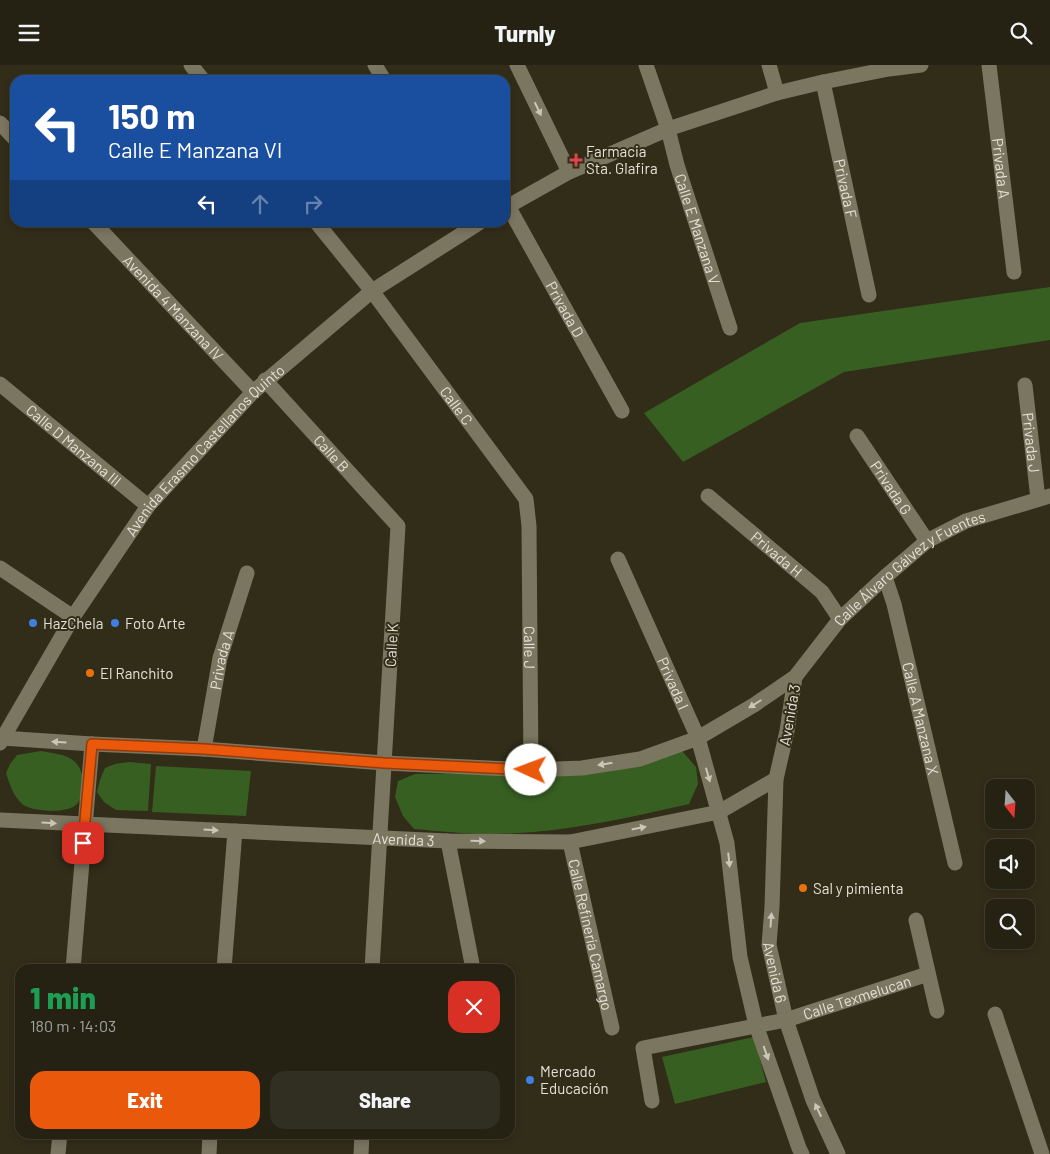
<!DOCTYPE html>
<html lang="en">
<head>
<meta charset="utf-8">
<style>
  :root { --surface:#252213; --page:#312f21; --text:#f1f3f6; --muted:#a3a4a0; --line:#423f33; --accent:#ea580c }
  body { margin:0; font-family:Barlow,sans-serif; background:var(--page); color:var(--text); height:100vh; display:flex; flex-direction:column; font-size:19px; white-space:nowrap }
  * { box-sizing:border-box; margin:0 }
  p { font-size:16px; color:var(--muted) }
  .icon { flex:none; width:28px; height:28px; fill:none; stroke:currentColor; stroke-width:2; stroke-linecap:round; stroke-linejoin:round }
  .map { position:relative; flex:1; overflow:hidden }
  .side { position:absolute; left:15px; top:899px; width:500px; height:175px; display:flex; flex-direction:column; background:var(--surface); border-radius:15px; box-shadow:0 2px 8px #0003,0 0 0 1px var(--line) }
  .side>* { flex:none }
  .guide { position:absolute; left:10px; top:10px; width:500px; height:152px; border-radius:15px; box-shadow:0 2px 8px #0003,0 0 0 1px var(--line); background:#1a4fa0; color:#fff; overflow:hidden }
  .needle { width:32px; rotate:163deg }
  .tools { position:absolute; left:985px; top:714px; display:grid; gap:10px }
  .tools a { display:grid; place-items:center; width:50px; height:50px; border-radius:10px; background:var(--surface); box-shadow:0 2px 8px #0003,0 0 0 1px var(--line); font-size:25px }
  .pin { position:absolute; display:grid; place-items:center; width:42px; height:42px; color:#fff; margin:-21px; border-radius:10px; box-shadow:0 2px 8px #0006 }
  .me { position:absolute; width:55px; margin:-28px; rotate:272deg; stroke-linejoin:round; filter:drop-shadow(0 0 4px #0008) }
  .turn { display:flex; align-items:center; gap:18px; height:105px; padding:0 15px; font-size:22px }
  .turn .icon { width:65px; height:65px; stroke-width:2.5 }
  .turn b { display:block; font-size:35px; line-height:42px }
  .lanes { display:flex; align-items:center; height:48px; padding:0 15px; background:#0003; justify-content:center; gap:25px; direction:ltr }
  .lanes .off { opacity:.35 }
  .round { display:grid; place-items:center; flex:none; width:52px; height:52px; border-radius:15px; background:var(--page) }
  .overview { display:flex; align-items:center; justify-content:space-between; height:85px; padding:0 15px }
  h1 { font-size:30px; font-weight:800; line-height:38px; color:#1e9e55 }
  .action { display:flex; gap:10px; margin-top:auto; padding:10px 15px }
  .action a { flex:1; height:58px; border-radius:15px; background:var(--accent); color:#fff; font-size:20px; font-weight:800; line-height:58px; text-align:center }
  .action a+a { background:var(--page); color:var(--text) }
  header { display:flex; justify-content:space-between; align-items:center; height:65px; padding:0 15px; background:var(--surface); font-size:22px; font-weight:800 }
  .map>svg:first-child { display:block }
  .green { fill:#385f22 }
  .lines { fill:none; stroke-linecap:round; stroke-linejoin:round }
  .minor { stroke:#7a7660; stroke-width:15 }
  .tertiary { stroke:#7a7660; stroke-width:15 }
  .oneway { fill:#cac7b8 }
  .route-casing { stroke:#983908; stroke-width:12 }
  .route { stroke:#ea580c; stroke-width:9 }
  .health-dot { fill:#e0444e; stroke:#312d19; stroke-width:2 }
  .shop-dot { fill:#3f7fe0; stroke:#312d19; stroke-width:2 }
  .food-dot { fill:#e8710a; stroke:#312d19; stroke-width:2 }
  .labels { text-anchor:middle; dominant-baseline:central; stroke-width:4; stroke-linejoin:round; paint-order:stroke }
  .poi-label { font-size:15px; fill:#e4e2d6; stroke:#312d19; text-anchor:start }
  .street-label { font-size:15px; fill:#e4e2d6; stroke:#312d19 }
</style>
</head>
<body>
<header><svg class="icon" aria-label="menu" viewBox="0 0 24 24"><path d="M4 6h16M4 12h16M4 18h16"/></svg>Turnly<svg class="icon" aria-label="search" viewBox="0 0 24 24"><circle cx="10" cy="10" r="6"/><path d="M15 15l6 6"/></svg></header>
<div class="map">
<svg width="1050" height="1089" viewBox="0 0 1050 1089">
  <rect width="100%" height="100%" fill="#312d19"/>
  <g class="green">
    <polygon points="1050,222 1050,275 844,307 683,397 644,348 800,258"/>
    <path d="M41,686C52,688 66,689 74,696C85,705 87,729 77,739C68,749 32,747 22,739C13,730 10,720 6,708L10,699L17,690Z"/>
    <path d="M682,686L696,702L698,719L689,739C624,754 557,769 490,769C465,769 439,766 414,764L403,751L395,732L398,716L415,709L525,708Z"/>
    <polygon points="129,697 151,699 148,746 116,745 104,737 97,727 100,715 105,703 115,699"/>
    <polygon points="156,701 251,706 246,751 152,747"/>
    <polygon points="754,972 766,1017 675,1039 662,992"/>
  </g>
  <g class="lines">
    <g class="minor">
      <polyline points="191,0 203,15"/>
      <polyline points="375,0 384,15"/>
      <path id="s1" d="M646,0L668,64L677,100L730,263"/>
      <polyline points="769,0 777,28"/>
      <path id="s2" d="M989,0L1014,207"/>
      <path id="s3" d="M823,17L869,230"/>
      <polyline points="0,58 15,74"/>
      <path id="s4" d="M508,141L622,346"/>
      <path id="s5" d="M94,158L253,327"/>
      <path id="s6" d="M317,158L372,226L526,434L529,461L531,705"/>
      <path id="s7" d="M265,315L398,461L372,904"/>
      <path id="s8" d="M0,319L148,441"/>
      <path id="s9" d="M1025,320L1038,434"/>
      <path id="s10" d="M857,371L927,476"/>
      <path id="s11" d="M708,431L822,527L840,554"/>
      <path id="s12" d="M618,494L698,673L727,778L740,892L756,960L799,1083L802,1089"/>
      <polyline points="0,503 73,552"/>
      <path id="s13" d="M885,512L894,539L955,798"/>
      <path id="s14" d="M795,612L787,666L776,714L772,842L769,880L786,955L813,1035L838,1089"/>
      <path id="s15" d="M0,672L2,673L92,679L204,684L384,698L531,705L582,703L640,694L698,673L754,640L795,612L840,554L885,512L927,476L966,456L1050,431"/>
      <path id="s16" d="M204,684L220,593L247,508"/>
      <path id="s17" d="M0,755L448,776L570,777L719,747L776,714"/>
      <polyline points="448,776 473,904"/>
      <path id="s18" d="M570,777L612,963"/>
      <polyline points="916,855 937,946"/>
      <polyline points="73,904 92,679"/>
      <polyline points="224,904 235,766"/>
      <polyline points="995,949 1042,1089"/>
      <path id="s19" d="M652,1036L643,983L786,955L928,909"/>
      <polyline points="58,1089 60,1069"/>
      <polyline points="209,1089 210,1069"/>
      <polyline points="361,1089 362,1069"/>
    </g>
    <g class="tertiary">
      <polyline points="517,0 569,107"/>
      <polyline points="505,143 569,107 668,64 777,28 823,17 889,4 921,0"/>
      <path id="s20" d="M0,678L73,552L148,441L253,327L372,226L479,158"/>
    </g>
  </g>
  <defs><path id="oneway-solid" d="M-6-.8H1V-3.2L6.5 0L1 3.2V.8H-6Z" transform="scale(1.25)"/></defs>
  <g class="oneway">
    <use href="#oneway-solid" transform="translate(538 44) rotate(64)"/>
    <use href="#oneway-solid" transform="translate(755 639) rotate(148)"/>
    <use href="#oneway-solid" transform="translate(59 677) rotate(-176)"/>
    <use href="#oneway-solid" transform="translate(605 699) rotate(171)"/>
    <use href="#oneway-solid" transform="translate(708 710) rotate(74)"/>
    <use href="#oneway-solid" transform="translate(49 758) rotate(3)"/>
    <use href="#oneway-solid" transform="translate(639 763) rotate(-11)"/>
    <use href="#oneway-solid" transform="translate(211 765) rotate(3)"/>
    <use href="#oneway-solid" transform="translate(478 776) rotate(1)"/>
    <use href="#oneway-solid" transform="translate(729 795) rotate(84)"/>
    <use href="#oneway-solid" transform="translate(771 855) rotate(-86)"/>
    <use href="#oneway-solid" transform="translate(766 988) rotate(71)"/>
    <use href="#oneway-solid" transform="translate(818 1045) rotate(-115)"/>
  </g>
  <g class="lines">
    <defs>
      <polyline id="route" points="83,778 92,679 204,684 384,698 531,705"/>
    </defs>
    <use href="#route" class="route-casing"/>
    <use href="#route" class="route"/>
  </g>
  <path class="health-dot" d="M573.5 87.5h5v5h5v5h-5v5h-5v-5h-5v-5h5z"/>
  <g class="shop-dot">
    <circle cx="33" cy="558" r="5"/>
    <circle cx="115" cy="558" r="5"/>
    <circle cx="530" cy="1015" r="5"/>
  </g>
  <g class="food-dot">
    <circle cx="90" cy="608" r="5"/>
    <circle cx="803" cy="823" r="5"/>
  </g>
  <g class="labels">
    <g class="poi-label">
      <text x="586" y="86">Farmacia<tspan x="586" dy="17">Sta. Glafira</tspan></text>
      <text x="43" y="558">HazChela</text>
      <text x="125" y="558">Foto Arte</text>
      <text x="100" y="608">El Ranchito</text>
      <text x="813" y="823">Sal y pimienta</text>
      <text x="540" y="1006">Mercado<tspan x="540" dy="17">Educación</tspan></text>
    </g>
    <g class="street-label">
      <text stroke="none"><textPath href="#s2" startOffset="104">Privada A</textPath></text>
      <text stroke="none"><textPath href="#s3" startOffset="109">Privada F</textPath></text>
      <text stroke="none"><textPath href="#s1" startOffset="172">Calle E Manzana V</textPath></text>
      <text stroke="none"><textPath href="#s5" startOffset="116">Avenida 4 Manzana IV</textPath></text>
      <text stroke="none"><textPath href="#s4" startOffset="118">Privada D</textPath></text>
      <text stroke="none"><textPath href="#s6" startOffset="230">Calle C</textPath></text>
      <text stroke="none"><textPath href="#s9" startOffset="58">Privada J</textPath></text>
      <text stroke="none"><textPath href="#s8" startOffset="96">Calle D Manzana III</textPath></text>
      <text stroke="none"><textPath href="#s20" startOffset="359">Avenida Erasmo Castellanos Quinto</textPath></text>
      <text stroke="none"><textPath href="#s7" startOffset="99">Calle B</textPath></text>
      <text stroke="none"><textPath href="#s10" startOffset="62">Privada G</textPath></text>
      <text stroke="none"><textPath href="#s11" startOffset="90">Privada H</textPath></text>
      <text stroke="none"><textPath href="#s15" startOffset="979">Calle Álvaro Gálvez y Fuentes</textPath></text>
      <text transform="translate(391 580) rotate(-87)">Calle K</text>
      <text stroke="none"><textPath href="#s6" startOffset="495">Calle J</textPath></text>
      <text stroke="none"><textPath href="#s16" startOffset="91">Privada A</textPath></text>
      <text stroke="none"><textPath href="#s12" startOffset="136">Privada I</textPath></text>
      <text transform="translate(789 650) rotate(-80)">Avenida 3</text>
      <text stroke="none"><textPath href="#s13" startOffset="146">Calle A Manzana X</textPath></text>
      <text stroke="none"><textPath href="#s17" startOffset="404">Avenida 3</textPath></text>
      <text stroke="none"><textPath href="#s18" startOffset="95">Calle Refinería Camargo</textPath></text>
      <text stroke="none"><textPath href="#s14" startOffset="298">Avenida 6</textPath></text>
      <text stroke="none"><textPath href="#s19" startOffset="274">Calle Texmelucan</textPath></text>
    </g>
  </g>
</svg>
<div class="tools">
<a><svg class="needle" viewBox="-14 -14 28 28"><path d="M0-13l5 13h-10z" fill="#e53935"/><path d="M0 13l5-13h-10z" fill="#a3a4a0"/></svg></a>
<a><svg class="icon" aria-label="sound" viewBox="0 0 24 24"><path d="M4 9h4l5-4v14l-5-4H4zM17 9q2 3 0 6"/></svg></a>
<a><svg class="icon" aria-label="search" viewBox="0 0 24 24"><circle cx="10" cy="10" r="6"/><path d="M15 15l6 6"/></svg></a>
</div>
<div class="pin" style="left:83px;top:778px;background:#d93025"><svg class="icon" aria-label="arrive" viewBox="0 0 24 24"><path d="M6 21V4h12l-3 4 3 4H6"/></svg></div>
<svg class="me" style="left:531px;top:705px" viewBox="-20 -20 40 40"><circle r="19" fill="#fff"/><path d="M0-13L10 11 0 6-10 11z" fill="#ea580c"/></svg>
<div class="guide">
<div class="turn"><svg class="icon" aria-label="left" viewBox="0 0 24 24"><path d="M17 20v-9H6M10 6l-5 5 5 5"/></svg><div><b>150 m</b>Calle E Manzana VI</div></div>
<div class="lanes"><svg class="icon" aria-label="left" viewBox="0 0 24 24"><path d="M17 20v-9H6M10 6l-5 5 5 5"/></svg><svg class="icon off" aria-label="ahead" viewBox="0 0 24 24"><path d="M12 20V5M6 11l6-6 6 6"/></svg><svg class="icon off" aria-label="right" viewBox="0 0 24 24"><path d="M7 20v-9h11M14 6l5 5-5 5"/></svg></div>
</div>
<section class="side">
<div class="overview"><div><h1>1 min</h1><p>180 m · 14:03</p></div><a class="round" style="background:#d93025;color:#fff"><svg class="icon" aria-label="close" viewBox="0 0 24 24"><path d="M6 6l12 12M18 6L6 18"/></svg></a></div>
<div class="action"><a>Exit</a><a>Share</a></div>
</section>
</div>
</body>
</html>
